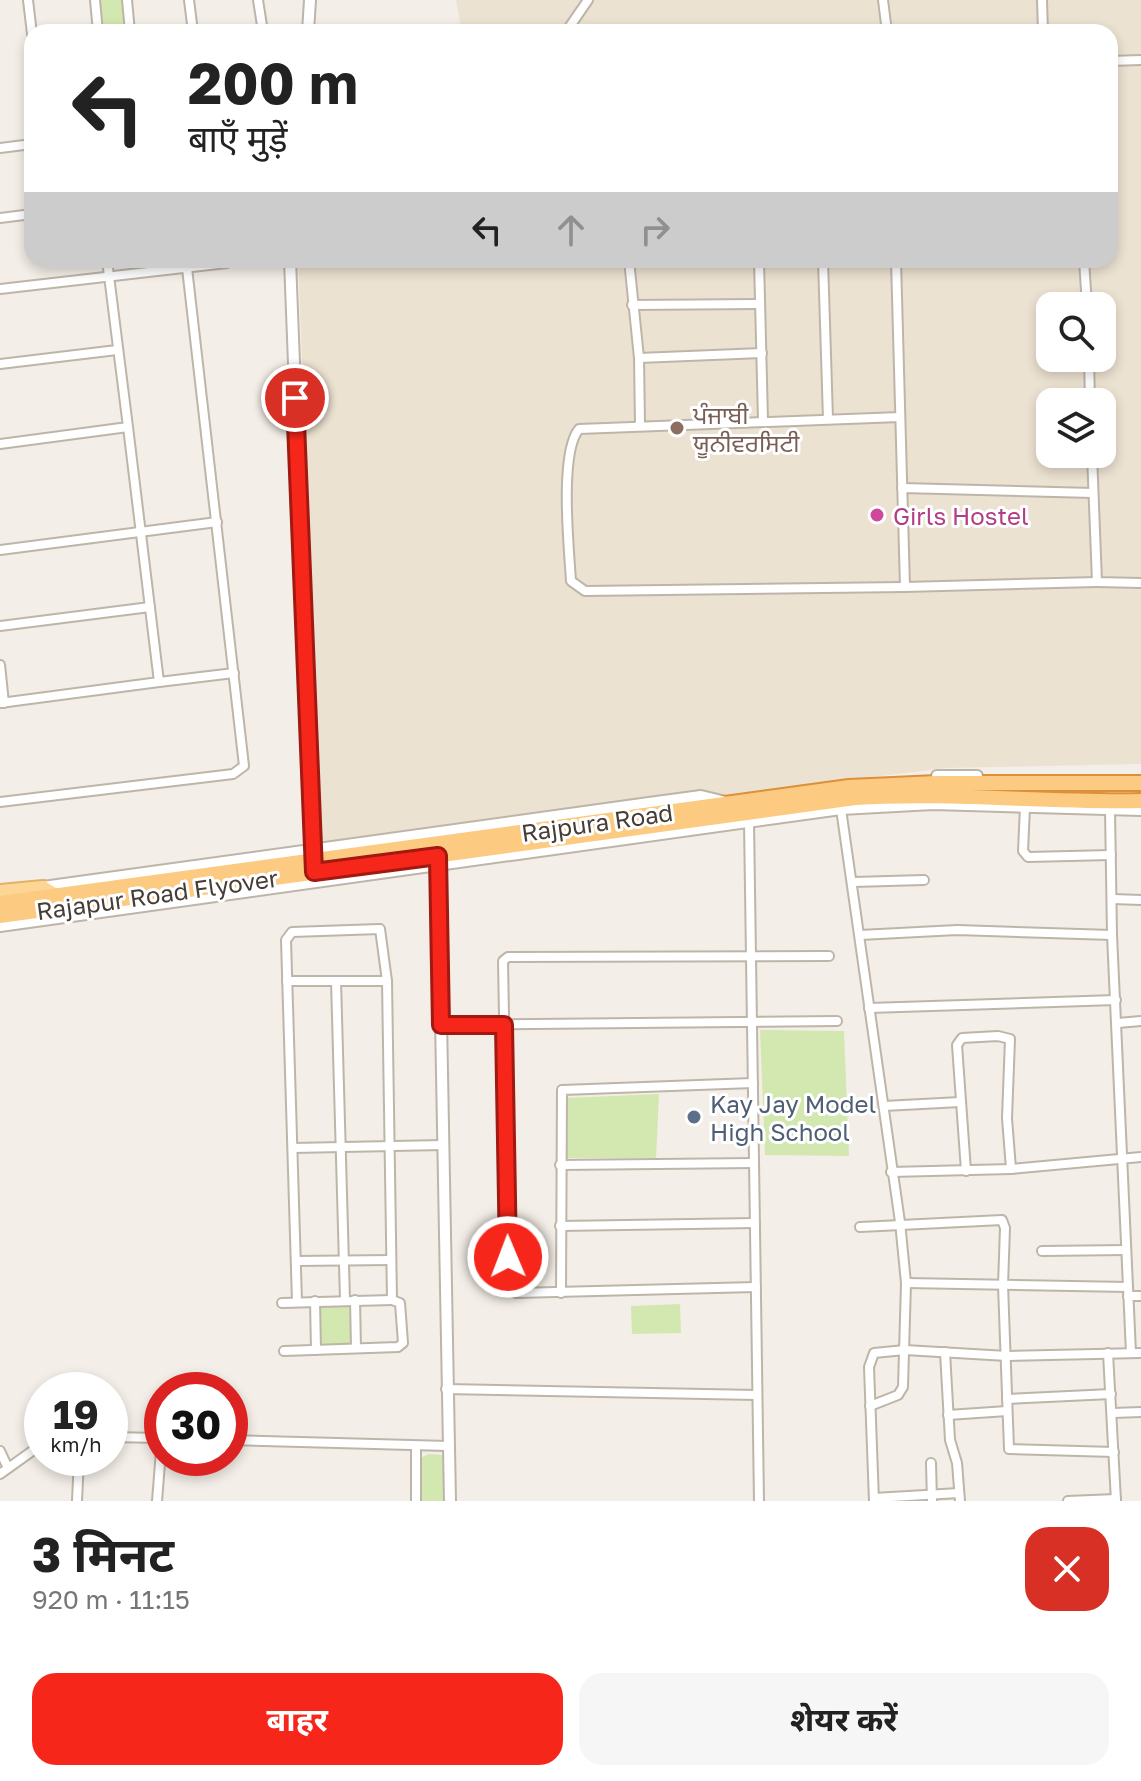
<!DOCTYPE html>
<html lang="hi">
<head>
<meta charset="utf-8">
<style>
  :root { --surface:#fff; --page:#f6f6f6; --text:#222; --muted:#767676; --accent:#f7261a }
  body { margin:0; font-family:"Golos Text","Noto Sans Devanagari","Noto Sans Gurmukhi",sans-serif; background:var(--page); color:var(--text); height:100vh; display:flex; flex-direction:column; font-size:30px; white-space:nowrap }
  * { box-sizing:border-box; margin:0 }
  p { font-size:26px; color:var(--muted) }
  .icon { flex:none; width:44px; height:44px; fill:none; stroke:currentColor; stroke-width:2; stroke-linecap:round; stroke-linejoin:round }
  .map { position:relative; height:1501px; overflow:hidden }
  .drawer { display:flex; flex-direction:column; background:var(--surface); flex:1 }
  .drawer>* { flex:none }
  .guide { position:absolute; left:24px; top:24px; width:1094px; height:244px; border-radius:24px; box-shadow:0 4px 12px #0003; background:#fff; color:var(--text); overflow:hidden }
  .fabs { position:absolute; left:1036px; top:292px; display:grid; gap:16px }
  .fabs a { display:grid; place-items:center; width:80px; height:80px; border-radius:16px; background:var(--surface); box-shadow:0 4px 12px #0003; font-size:40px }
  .speed { position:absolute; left:24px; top:1372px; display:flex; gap:16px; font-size:40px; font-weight:700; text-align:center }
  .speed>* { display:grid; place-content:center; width:104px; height:104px; border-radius:50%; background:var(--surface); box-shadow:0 4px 12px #0003; line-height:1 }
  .speed small { font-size:20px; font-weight:400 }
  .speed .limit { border:12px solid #d22; background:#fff; color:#111 }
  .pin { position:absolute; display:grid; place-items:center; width:68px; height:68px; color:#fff; margin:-34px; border:4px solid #fff; border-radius:50%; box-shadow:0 2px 8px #0007 }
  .me { position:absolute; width:88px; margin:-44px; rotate:359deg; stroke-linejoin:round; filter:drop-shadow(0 0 6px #0008) }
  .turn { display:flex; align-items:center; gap:28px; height:168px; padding:0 32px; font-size:36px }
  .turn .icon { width:104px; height:104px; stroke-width:2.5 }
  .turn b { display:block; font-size:56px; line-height:68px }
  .lanes { display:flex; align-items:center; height:76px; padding:0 32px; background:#0003; justify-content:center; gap:40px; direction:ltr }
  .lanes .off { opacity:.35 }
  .round { display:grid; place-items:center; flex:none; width:84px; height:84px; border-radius:24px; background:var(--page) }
  .summary { display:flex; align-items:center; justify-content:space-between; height:136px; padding:0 32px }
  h1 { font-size:48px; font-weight:700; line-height:60px }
  .action { display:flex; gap:16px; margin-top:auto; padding:16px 32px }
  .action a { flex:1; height:92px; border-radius:24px; background:var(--accent); color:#fff; font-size:32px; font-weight:700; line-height:92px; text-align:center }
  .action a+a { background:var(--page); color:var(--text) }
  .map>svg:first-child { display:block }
  .education { fill:#ece2d1; fill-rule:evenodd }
  .green { fill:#d3e7b0 }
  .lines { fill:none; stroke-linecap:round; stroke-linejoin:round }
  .minor-casing { stroke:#beb5a9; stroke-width:12 }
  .tertiary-casing { stroke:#beb5a9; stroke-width:14 }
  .primary-casing { stroke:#e2b166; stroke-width:16 }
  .trunk-casing { stroke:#db9039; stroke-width:18 }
  .minor { stroke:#fff; stroke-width:8 }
  .tertiary { stroke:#fff; stroke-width:10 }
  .primary { stroke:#fdd696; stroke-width:12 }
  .trunk { stroke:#fcca80; stroke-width:14 }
  .route-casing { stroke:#a11911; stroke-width:20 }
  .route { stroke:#f7261a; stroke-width:14 }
  .education-dot { fill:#8d6e63; stroke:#fff; stroke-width:3 }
  .hotel-dot { fill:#d1479c; stroke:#fff; stroke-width:3 }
  .service-dot { fill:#5c6f8a; stroke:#fff; stroke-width:3 }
  .labels { text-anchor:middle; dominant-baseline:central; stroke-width:6; stroke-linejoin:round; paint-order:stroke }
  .education-label { font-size:24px; fill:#785e54; stroke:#fff; text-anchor:start }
  .hotel-label { font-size:24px; fill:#b23c85; stroke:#fff; text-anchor:start }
  .street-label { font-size:24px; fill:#463e36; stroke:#fff }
  .service-label { font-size:24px; fill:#4e5e75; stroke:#fff; text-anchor:start }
</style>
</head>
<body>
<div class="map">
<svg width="1141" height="1501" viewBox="0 0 1141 1501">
  <rect width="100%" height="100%" fill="#f3eee7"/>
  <path class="education" d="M456,0H1141V764L946,768L322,845L298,260H1110V32H462ZM1050,306H1102V358H1050ZM1050,402H1102V454H1050Z"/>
  <g class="green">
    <polygon points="100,0 123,0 126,32 104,32"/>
    <polygon points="760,1030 844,1031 849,1156 765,1155"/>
    <polygon points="659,1094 656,1158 566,1158 566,1098"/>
    <polygon points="680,1304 681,1333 632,1334 631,1306"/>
    <polygon points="318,1305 349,1305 352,1346 320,1344"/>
    <polygon points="429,1454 443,1455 444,1501 420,1501 420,1458"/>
  </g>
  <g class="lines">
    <defs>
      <g id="minor">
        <polyline points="28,0 32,34"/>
        <polyline points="95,0 98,32"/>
        <polyline points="127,0 130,32"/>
        <polyline points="189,0 193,32"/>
        <polyline points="258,0 263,32"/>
        <polyline points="883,0 887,32"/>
        <polyline points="1042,0 1043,32"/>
        <polyline points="566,32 588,0"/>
        <polyline points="1110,61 1141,60"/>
        <polyline points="0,148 32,144"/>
        <polyline points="0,218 32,214"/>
        <polyline points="629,260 639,358 640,425"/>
        <polyline points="759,260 763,421"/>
        <polyline points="823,260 828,419"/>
        <polyline points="896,260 905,587 1097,582"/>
        <polyline points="1084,260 1087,306"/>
        <polyline points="0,289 227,263"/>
        <polyline points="632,305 758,304"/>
        <polyline points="639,358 762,353"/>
        <polyline points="1089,358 1090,402"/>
        <polyline points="0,364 117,350"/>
        <path d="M900,417L579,429C559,453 569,548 571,581L585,591L905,587"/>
        <polyline points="0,444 128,427 107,260"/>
        <polyline points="1092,454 1097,582 1141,583"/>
        <polyline points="902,488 1093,493"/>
        <polyline points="0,550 217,522"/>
        <polyline points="0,626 150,607"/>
        <polyline points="0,665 4,703"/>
        <polyline points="159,682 234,673"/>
        <polyline points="0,703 159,682 128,427"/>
        <polyline points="0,802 233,774 244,766 187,268"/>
        <polyline points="1025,807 1023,851 1028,857 1111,855"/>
        <polyline points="841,809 900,1222 906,1283 903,1387 898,1395 870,1406"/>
        <polyline points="1110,810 1112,935 1131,1353"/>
        <polyline points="749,821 759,1501"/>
        <polyline points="853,882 924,880"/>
        <polyline points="1113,899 1141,900"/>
        <polyline points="860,935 957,930 1112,935"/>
        <polyline points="287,981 387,981"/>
        <polyline points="336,981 345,1300"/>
        <polyline points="869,1008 1116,1000"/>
        <polyline points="1118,1023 1141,1021"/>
        <polyline points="441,1025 837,1021"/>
        <polyline points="884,1106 960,1102"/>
        <polyline points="293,1148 443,1145"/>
        <polyline points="560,1165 754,1163"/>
        <polyline points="966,1171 957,1045 962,1038 998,1036 1010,1039 1007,1118 1011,1169"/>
        <polyline points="891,1172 1011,1169 1141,1157"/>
        <polyline points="560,1226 755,1223"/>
        <polyline points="860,1227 1002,1220 1005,1228 1003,1285 1009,1449 1114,1452"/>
        <polyline points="1042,1251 1126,1250"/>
        <polyline points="296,1261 391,1260"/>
        <polyline points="906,1283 1128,1287"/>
        <polyline points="756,1287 516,1293 509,1289 503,961 508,957 829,956"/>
        <polyline points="561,1293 562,1090 753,1083"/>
        <polyline points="1128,1296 1141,1296"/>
        <polyline points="355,1300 356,1348"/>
        <polyline points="315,1301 316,1350"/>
        <polyline points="282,1303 392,1300"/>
        <polyline points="284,1351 398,1347 403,1343 400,1303 392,1300 387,981 380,929 292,932 286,940 297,1302"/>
        <polyline points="945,1352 950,1440 957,1463 960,1501"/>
        <polyline points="1108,1353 1116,1501"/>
        <polyline points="446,1389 757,1395"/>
        <polyline points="1007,1399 1111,1394"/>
        <polyline points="1113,1413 1141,1412"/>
        <polyline points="948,1415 1007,1411"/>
        <polyline points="110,1437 160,1438"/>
        <polyline points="230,1440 448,1446"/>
        <polyline points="0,1451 8,1468"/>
        <polyline points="931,1463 932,1501"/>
        <polyline points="0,1474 42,1444"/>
        <polyline points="874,1498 959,1493"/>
        <polyline points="77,1501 79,1458"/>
        <polyline points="157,1501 162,1438"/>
        <polyline points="416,1501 416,1446"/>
        <polyline points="874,1501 869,1367 874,1353 905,1350 1007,1356 1141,1353"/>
        <polyline points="1068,1501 1116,1499"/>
      </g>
      <g id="tertiary">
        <polyline points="308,32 310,0"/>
        <polyline points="290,260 313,854"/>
        <polyline points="937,776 977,776"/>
        <polyline points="438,859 450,1501"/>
        <polyline points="43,887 649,803 701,796 730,803"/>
        <polyline points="0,926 841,809 933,804 1141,810"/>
      </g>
      <polyline id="primary" points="0,891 43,887 56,895"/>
      <g id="trunk">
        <polyline points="0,903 849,787 937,783 1141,783"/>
        <path d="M0,916L855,798C951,792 1045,803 1141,801"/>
      </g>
    </defs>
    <use href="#minor" class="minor-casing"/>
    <use href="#tertiary" class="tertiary-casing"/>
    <use href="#primary" class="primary-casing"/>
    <use href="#trunk" class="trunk-casing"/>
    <use href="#minor" class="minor"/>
    <use href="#tertiary" class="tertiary"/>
    <use href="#primary" class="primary"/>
    <use href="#trunk" class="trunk"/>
  </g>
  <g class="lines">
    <defs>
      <polyline id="route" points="295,398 314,872 438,856 441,1025 504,1025 508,1257"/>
    </defs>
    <use href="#route" class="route-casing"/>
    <use href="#route" class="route"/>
  </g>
  <circle class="education-dot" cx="677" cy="428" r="8"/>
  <circle class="hotel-dot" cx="877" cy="515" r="8"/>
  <circle class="service-dot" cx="694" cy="1117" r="8"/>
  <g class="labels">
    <g class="education-label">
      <text x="693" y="414">ਪੰਜਾਬੀ<tspan x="693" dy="28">ਯੂਨੀਵਰਸਿਟੀ</tspan></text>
    </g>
    <g class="hotel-label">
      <text x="893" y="515">Girls Hostel</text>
    </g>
    <g class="street-label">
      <text transform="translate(597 822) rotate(-8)">Rajpura Road</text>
      <text transform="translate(157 894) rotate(-8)">Rajapur Road Flyover</text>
    </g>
    <g class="service-label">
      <text x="710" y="1103">Kay Jay Model<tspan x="710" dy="28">High School</tspan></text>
    </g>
  </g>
</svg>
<div class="fabs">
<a><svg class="icon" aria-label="search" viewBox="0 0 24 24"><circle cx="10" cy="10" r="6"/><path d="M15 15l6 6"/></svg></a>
<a><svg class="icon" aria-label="layers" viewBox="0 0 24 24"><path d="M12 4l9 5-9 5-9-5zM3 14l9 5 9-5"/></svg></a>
</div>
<div class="speed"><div>19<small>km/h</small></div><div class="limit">30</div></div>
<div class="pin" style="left:295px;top:398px;background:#d93025"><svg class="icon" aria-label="arrive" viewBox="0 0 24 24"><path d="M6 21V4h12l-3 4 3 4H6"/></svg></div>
<svg class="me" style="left:508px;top:1257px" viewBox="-20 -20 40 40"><circle r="17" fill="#f7261a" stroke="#fff" stroke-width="3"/><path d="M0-11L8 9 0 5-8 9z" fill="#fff"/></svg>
<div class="guide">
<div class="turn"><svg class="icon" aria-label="left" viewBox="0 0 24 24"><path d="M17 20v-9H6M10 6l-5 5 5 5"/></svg><div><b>200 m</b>बाएँ मुड़ें</div></div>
<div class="lanes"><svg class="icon" aria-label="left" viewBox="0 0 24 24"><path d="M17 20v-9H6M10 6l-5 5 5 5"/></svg><svg class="icon off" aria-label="ahead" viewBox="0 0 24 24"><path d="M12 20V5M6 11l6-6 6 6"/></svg><svg class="icon off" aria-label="right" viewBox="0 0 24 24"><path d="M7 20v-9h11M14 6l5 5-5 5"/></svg></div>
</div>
</div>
<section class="drawer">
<div class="summary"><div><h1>3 मिनट</h1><p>920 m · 11:15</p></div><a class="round" style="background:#d93025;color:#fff"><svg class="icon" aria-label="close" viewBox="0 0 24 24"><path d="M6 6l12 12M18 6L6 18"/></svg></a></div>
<div class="action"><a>बाहर</a><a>शेयर करें</a></div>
</section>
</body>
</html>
